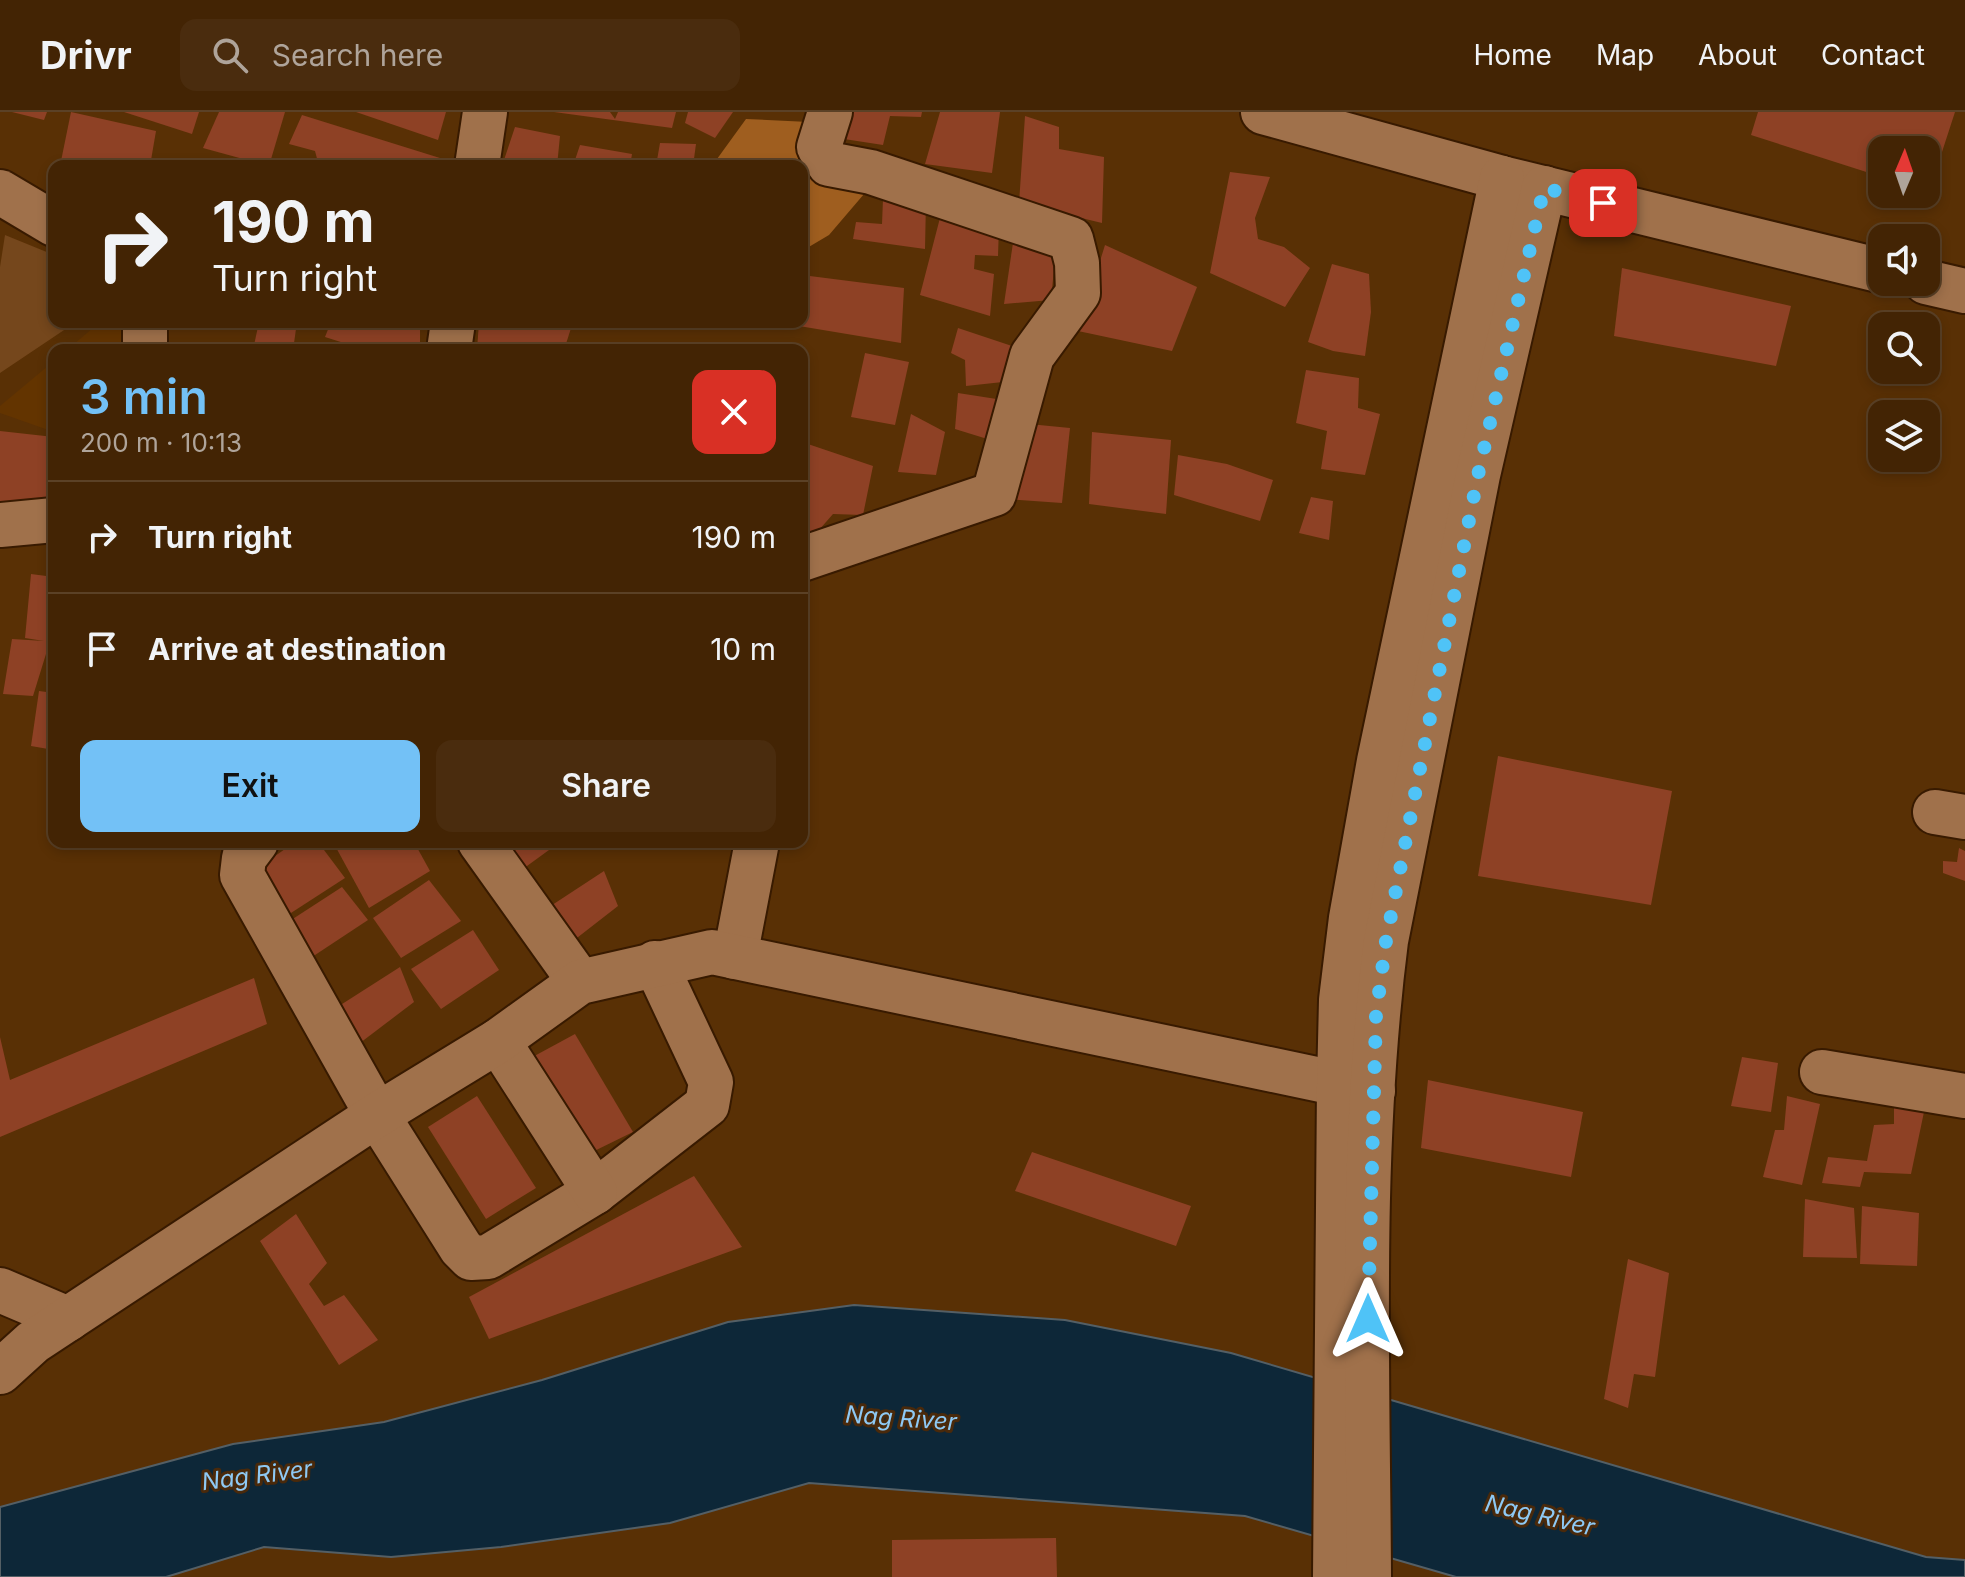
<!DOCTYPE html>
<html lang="en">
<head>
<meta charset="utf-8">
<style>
  :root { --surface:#432404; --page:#4a2c0e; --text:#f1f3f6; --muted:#afa49a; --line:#5b4126; --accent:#73c1f6 }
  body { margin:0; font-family:Inter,sans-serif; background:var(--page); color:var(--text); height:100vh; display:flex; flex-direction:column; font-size:30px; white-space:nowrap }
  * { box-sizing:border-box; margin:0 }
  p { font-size:26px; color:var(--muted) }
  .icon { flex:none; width:44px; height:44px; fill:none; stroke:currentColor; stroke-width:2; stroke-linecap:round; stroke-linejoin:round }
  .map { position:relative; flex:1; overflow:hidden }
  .sheet { position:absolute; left:48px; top:232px; width:760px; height:504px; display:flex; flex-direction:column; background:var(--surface); border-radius:16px; box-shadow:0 4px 12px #0003,0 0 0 2px var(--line) }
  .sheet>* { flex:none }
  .guide { position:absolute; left:48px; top:48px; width:760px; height:168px; border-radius:16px; box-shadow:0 4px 12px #0003,0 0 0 2px var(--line); background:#432404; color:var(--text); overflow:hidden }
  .needle { width:52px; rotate:2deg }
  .buttons { position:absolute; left:1868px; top:24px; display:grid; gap:16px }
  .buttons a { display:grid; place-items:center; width:72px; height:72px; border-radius:16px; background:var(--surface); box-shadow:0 4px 12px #0003,0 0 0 2px var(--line); font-size:40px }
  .pin { position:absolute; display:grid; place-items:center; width:68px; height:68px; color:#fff; margin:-34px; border-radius:16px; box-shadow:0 4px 12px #0006 }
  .me { position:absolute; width:88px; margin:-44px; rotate:0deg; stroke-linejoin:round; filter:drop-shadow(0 0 6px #0008) }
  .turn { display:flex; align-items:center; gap:28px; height:168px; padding:0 32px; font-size:36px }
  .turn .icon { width:104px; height:104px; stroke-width:2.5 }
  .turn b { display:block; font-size:56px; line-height:68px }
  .round { display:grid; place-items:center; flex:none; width:84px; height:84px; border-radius:16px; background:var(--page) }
  .headline { display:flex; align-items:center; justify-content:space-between; height:136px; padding:0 32px }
  h1 { font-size:48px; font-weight:600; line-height:60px; color:var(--accent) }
  .primary-button { display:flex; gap:16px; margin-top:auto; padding:16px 32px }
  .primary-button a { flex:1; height:92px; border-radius:16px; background:var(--accent); color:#111; font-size:32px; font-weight:600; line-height:92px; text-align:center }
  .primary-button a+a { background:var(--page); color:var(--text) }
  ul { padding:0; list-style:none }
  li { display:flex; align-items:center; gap:24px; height:112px; padding:0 32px; border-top:2px solid var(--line) }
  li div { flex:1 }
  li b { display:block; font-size:30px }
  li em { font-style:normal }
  header { display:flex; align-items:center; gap:48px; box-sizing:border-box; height:112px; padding:0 40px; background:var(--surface); border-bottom:2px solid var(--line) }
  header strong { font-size:38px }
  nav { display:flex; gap:44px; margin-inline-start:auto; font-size:28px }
  .search { width:560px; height:72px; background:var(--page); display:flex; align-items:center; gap:20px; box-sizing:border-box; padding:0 28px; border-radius:16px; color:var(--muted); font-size:30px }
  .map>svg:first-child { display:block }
  .built { fill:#633400 }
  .green { fill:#75471c }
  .forest { fill:#9f5e1f }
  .water { fill:#0d2738; stroke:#545f65; stroke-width:2 }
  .building { fill:#8e4125 }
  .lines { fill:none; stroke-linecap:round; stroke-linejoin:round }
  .minor-casing { stroke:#381a00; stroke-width:48 }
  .tertiary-casing { stroke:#381a00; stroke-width:48 }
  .minor { stroke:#a0714b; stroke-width:44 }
  .tertiary { stroke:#a0714b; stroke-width:44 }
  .route { stroke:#4fc3f7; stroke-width:14; stroke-dasharray:0 25.2 }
  .labels { text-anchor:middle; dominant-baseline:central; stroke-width:6; stroke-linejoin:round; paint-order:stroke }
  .water-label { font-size:24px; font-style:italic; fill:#8ec9f4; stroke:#49290b }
</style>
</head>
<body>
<header>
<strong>Drivr</strong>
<div class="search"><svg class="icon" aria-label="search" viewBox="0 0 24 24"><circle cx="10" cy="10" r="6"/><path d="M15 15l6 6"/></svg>Search here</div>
<nav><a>Home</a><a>Map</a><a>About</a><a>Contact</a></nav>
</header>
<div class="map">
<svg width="1965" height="1465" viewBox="0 0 1965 1465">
  <rect width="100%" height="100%" fill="#593005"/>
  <g class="built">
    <polygon points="100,210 121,210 131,238 67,238"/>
    <polygon points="54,249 54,320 0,301 0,294"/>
  </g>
  <polygon class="green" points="5,123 54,143 54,210 76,210 0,261 0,155"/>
  <polygon class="forest" points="746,7 809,10 870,75 829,123 802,139 802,54 720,54 717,47"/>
  <polygon class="water" points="854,1193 1065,1208 1231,1241 1926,1445 1965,1448 1965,1465 1456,1465 1245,1404 809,1371 670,1411 501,1435 391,1445 264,1435 166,1465 0,1465 0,1395 233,1332 384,1310 542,1268 728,1210"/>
  <g class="building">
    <polygon points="12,0 47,0 44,8"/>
    <polygon points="71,0 156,19 150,54 60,54"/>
    <polygon points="124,0 199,0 192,22"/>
    <polygon points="219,0 285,0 269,54 203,36"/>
    <polygon points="356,0 446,0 438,28"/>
    <polygon points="554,0 610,0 615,7 618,0 676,0 672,16"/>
    <polygon points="688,0 733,0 715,26 685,11"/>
    <polygon points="849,0 922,0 921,5 890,4 883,33 844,27"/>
    <polygon points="940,0 1000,0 992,61 925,52"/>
    <polygon points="1758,0 1955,0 1929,80 1926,38 1882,38 1882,65 1751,23"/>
    <polygon points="302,3 456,51 456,54 319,54 315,39 289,32"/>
    <polygon points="1025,4 1059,15 1059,37 1104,45 1102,111 1019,91"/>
    <polygon points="515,15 560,24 557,54 502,54"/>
    <polygon points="660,31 696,32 693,54 656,54"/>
    <polygon points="580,33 632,42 630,54 573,54"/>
    <polygon points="1230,60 1270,65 1255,106 1258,127 1284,135 1310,156 1285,195 1210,161"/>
    <polygon points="883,87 926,89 925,137 853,127 856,110 882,112"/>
    <polygon points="941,102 999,114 998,144 975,143 974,157 994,162 990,204 920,183"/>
    <polygon points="1014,124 1056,136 1051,188 1004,192"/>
    <polygon points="1105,133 1197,175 1172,239 1078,219"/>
    <polygon points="1332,152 1369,162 1371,200 1365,244 1333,239 1308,230"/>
    <polygon points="1622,156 1791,194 1776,254 1614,224"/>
    <polygon points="802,163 904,176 901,231 787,212 802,210"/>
    <polygon points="259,210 297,210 293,238 253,238"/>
    <polygon points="331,210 420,210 420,238 366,238 325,225"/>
    <polygon points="479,210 573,210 564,238 477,238"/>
    <polygon points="606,210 651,210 650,213 604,216"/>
    <polygon points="666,210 718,210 717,218 664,218"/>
    <polygon points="958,216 1012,234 1012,269 966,274 965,248 951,241"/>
    <polygon points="865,241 909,250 895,313 851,305"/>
    <polygon points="1306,258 1359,266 1358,296 1380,302 1365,363 1321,357 1327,319 1296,311"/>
    <polygon points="958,281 1003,288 997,330 955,317"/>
    <polygon points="911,302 945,320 936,363 898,360"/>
    <polygon points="1029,312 1070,316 1062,391 1005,387"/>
    <polygon points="0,319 54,325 54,390 0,394"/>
    <polygon points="1092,320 1171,328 1166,402 1089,392"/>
    <polygon points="802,330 873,354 863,403 833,402 812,426 802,424"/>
    <polygon points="1178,343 1227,352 1273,368 1260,409 1174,383"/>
    <polygon points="1311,385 1333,389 1329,428 1299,421"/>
    <polygon points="31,462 54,465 54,529 50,529 33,584 3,582 12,527 44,529 25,526"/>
    <polygon points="39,579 54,581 54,638 31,634"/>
    <polygon points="1498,644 1672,679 1651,793 1478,764"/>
    <polygon points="295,730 318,730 345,766 277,810 248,763"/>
    <polygon points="333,730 414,730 430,759 369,796"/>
    <polygon points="497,730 560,730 516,762"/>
    <polygon points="1959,736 1965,739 1965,769 1943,761 1943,749 1957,750"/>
    <polygon points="604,759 618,794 564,836 543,799"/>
    <polygon points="429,768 461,809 401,846 373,806"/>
    <polygon points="342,775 368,808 309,847 285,812"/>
    <polygon points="473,818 499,858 441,897 411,857"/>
    <polygon points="400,855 414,890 360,931 339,894"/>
    <polygon points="254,866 267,912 0,1025 0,925 10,968"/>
    <polygon points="575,922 633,1020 580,1046 527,948"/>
    <polygon points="1742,945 1778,951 1771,1000 1731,994"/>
    <polygon points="1428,968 1583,1000 1571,1065 1421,1036"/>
    <polygon points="477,984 536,1076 486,1107 428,1015"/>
    <polygon points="1787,984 1820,992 1802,1073 1763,1065 1775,1018 1784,1018"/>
    <polygon points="1894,995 1924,1000 1911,1062 1864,1060 1860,1075 1822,1071 1828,1045 1867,1049 1874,1013 1894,1012"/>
    <polygon points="1032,1040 1191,1094 1176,1134 1015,1079"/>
    <polygon points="694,1064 742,1135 489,1227 469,1185"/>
    <polygon points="1805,1087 1854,1096 1857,1146 1803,1145"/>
    <polygon points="1862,1094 1919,1101 1917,1154 1860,1152"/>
    <polygon points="296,1102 327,1151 309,1172 324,1194 344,1183 378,1228 339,1253 260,1129"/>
    <polygon points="1628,1147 1669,1161 1655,1265 1634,1262 1628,1296 1604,1287"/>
    <polygon points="1056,1426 1057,1465 892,1465 892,1428"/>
  </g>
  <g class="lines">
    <defs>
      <g id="minor">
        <polyline points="477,54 485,0"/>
        <polyline points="0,80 54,112"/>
        <polyline points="145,210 145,238"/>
        <polyline points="449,238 453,210"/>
        <polyline points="0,413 54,408"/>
        <polyline points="802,447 994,382 1032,244 1078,181 1077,151 1071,127 871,60 829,52 819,35 830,0"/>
        <polyline points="1935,700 1965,705"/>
        <polyline points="256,730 244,746 242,763 377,1003 461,1136 471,1146 488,1145 595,1080 707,993 711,970 655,851"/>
        <polyline points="480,730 580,870"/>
        <polyline points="735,845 757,730"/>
        <polyline points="498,929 595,1080"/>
        <polyline points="1822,960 1965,984"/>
        <polyline points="0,1178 68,1207"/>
        <polyline points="0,1260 33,1230 377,1003 498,929 580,870 712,840 1373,979"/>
      </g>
      <g id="tertiary">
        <polyline points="1263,0 1502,66 1882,159"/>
        <polyline points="1926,170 1965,179"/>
        <polyline points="1335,1465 1339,973 1341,888 1351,806 1379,649 1502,66"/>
        <path d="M1369,1465C1368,1254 1359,1039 1386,829L1478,363L1544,76"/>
      </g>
    </defs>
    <use href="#minor" class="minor-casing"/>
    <use href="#tertiary" class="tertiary-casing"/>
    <use href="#minor" class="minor"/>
    <use href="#tertiary" class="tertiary"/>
  </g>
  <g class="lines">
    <polyline class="route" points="1368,1207 1376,903 1386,829 1478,363 1544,76 1603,91"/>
  </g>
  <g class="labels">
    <g class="water-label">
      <text transform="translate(901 1306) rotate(4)">Nag River</text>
      <text transform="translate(257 1363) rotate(-7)">Nag River</text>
      <text transform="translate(1540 1403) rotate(13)">Nag River</text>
    </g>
  </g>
</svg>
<div class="buttons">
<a><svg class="needle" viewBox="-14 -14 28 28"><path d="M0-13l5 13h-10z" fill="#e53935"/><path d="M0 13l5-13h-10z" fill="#afa49a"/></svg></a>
<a><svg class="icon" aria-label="sound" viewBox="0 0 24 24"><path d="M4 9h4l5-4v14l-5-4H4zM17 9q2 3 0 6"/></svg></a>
<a><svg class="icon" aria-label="search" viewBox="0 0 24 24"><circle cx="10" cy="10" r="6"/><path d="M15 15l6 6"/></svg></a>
<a><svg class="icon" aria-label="layers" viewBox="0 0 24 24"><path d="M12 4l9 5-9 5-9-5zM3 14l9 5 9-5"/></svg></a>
</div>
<div class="pin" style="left:1603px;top:91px;background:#d93025"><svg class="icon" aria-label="arrive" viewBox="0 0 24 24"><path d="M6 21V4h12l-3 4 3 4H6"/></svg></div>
<svg class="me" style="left:1368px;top:1207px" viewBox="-20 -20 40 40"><path d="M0-17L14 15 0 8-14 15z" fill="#4fc3f7" stroke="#fff" stroke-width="4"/></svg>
<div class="guide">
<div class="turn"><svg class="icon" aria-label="right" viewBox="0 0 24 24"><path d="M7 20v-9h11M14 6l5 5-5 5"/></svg><div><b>190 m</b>Turn right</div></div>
</div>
<section class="sheet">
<div class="headline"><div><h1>3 min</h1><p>200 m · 10:13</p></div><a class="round" style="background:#d93025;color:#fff"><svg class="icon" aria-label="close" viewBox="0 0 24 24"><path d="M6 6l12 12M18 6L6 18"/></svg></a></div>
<ul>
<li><svg class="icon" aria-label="right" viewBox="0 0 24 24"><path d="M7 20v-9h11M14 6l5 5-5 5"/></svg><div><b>Turn right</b></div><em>190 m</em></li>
<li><svg class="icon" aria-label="arrive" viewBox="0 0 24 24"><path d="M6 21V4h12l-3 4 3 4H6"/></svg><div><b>Arrive at destination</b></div><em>10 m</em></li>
</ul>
<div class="primary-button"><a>Exit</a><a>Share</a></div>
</section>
</div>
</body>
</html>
